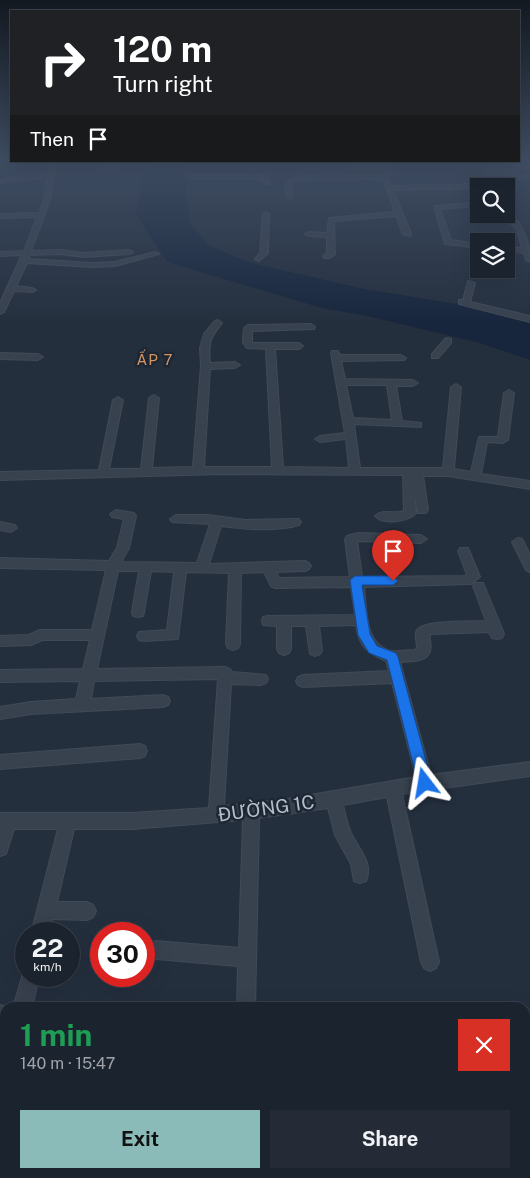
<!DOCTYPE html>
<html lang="en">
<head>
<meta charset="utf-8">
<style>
  :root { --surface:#1b232e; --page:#242b36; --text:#f1f3f6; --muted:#a0a4aa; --line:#39404a; --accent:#8bbbb9 }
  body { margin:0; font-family:"Public Sans",sans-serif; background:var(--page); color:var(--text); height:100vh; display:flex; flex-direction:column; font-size:19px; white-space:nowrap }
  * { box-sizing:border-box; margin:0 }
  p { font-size:16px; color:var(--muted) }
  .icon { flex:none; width:28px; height:28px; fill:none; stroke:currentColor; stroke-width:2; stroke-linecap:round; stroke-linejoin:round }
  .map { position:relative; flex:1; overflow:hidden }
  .drawer { position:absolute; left:0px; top:1002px; width:530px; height:176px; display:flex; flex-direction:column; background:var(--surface); border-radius:15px 15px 0 0; box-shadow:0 5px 20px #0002,0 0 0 1px var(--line) }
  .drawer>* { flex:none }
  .hud { position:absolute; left:10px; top:10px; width:510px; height:152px; border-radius:0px; box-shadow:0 5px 20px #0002,0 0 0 1px var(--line); background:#202124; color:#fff; overflow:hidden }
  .buttons { position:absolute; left:470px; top:178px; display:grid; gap:10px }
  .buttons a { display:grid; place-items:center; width:45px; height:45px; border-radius:0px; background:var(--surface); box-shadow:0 5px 20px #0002,0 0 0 1px var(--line); font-size:25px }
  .speed { position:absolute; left:15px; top:922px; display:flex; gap:10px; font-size:25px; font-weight:700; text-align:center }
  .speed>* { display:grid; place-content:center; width:65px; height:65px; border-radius:50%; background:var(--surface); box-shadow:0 5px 20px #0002,0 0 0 1px var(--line); line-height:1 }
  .speed small { font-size:12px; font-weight:400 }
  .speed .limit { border:8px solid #d22; background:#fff; color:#111 }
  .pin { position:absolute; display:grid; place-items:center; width:42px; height:42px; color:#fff; margin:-51px -21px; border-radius:50% 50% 50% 0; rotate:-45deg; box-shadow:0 0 5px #0007 }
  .pin .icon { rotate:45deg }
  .me { position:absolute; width:55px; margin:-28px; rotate:346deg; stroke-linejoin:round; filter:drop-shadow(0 0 4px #0008) }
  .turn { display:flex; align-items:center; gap:18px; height:105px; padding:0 20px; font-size:22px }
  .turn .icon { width:65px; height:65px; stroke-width:2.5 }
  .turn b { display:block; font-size:35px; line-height:42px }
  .then { display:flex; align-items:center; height:48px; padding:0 20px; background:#0003; gap:10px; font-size:19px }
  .round { display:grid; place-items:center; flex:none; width:52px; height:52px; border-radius:0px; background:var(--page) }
  .head { display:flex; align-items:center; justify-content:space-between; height:85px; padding:0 20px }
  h1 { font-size:30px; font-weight:700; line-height:38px; color:#1e9e55 }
  .cta { display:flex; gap:10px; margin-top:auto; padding:10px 20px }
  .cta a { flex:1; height:58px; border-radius:0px; background:var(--accent); color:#111; font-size:20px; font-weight:700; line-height:58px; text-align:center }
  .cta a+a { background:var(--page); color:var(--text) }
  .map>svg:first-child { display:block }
  .water { fill:#17263c }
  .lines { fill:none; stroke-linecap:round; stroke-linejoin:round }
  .minor-casing { stroke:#414a57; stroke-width:2 }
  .minor { fill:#38414e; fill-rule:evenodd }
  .wall { fill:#3f4b5c }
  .building { fill:#4b5868; stroke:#5c6777 }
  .route { fill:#1a73e8; stroke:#114b97 }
  .labels { text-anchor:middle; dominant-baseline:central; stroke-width:5; stroke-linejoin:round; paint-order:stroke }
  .far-neighbourhood-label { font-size:15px; letter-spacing:1px; fill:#d59563; stroke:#1d2633 }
  .near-street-label { font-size:19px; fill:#b4bcc9; stroke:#1d2633 }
</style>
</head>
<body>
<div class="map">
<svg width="530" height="1178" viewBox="0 0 530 1178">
  <rect width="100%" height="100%" fill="#242f3e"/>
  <polygon class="water" points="146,161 185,161 184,179 190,223 208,245 251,263 369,290 489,309 530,320 530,360 480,343 363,315 322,308 167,262 136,214"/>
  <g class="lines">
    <defs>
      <g id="minor">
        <polygon points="50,161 56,161 50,200 31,251 60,250 83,253 129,250 133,252 129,254 83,257 60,254 30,255 28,259 92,263 115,262 155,252 159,254 115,266 92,267 27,263 16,286 32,288 36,290 32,292 14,291 4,312 0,314 0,303 22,255 0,256 0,252 24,251 37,217 0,218 0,214 39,213 44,200 47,177 0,183 0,179 48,173"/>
        <polygon points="381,161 387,161 392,172 389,179 391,186 480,184 478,181 480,175 483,173 530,175 530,179 485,177 484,181 487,186 479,186 479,188 393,190 411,234 410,236 403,234 396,216 334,221 335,254 330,258 324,258 323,256 327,253 327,237 309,236 305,234 309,232 327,233 329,218 395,212 383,179 300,180 294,181 291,186 293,197 290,199 287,197 285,186 290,179 300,176 385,175 384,169 353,169 350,167 353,165 383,165"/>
        <polygon points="461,161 469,161 478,165 530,165 530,169 477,169"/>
        <polygon points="192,175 264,175 266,176 270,184 265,185 262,179 190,178 190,176"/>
        <polygon points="479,202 479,206 440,209 451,240 479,244 479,248 445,244 434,206"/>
        <polygon points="266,212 269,214 268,253 259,261 255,259 260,253 263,214"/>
        <path d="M506,212C524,222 530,243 530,262L526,260L524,253L506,251V247L522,248L517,230L503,214H506Z"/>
        <polygon points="478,267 485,269 485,277 479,277"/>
        <polygon points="468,281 475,283 470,302 530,316 530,322 459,304 459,300 463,300"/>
        <path d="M218,320L222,323C210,338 208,343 210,363L235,362L240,365L235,368L210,369L204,467H272L266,349L247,348L243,343L244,328L248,325L311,324L315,327L314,329L252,331V343H299L303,346L299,349H275L283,467L349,468L346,439L320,442L315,439L320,436L345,433L331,353L332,351H338L340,355H401L406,358L404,360L341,361L345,379L413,380L418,383L413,386H396L402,421L421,423V427L354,424L360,468H443L451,387L456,384L461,387L454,469L471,472L479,437H498L504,393L509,390L514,393L508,440L503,443L487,442L481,474L530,481V489L448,476H423L428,510L426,513H418L414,492L416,513C409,522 382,525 375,516C382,508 395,515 404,511L403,475L222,474L0,480V472L99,470L113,400L118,397L123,400L109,469H141L149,398L154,395L159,398L152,468L193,467L201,366L200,348L204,334L215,321ZM346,385H387L392,420L353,418Z"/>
        <polygon points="448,338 451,339 451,343 438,358 432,358 432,354 445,339"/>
        <polygon points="0,353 38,354 43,357 38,360 0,359"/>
        <path d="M116,510L134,513L136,516L129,548L121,562L197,563L210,524L172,522L170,519L176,515H207L246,520L299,519L301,522L299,525C275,532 245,529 221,526L209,564L305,561L309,563L311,566L309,569L305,571L276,572L279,578L350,577L345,539L347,536L358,533L421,535L427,539L421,543L357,541L362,577L465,576L467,575L458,551L460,548H468L480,577L471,584L364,587C367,610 364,644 391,651C398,652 408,650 415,650L417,648C417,643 415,636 416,632C420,619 473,622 486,621L473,586L475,583H483L504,634L502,638L497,639L492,638L489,632L430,634C429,639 432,646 430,651C427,663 409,661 400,662L431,775L530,762V776L402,794L439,962L436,968L430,971L424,968L421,962L387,797L343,805C345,814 347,824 351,833C358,849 374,862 366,881L360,883L354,881L351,864L335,835L328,808L259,818L255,1008H237L238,966L156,959L150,956L147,950L150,944L156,941L239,948L243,820L132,829H74L57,902H87L93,905L96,911L93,917L87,920L52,919L49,934H31L58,829H14L6,854L0,856V813H132L209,808L218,679L94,681L91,699L163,695L168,697L170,701L168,705L163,707L31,714L0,719V707L31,702L76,699L80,681L0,682V670L83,669L90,640H42L31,645L0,646V636L29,635L40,630H92L106,570L0,568V558L109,561L117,548L124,519L112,517L110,514ZM118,571H139L132,612L133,616L138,617L143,616L144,612L151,571L174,572L167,630L139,632L137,636L139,640L144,641L178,639L186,572L229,573L226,644L228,648L233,650L238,648L240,644L241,573L264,572L271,586L275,588L351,587L355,615L268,616L263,617L262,621L263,625L277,626V649L279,653L284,655L289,653L291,649V626H306L310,654L315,656L320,654L322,650L319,626L356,625C359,647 368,653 386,661L389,671L303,675L298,677L296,681L298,685L303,687L392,683L416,777L287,799L224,806L231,684L261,685L266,683L268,679L266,675L232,672L230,669L225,667L97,669Z"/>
        <polygon points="0,522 15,525 17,528 11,532 0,530"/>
        <polygon points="518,538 522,539 530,555 530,572 526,570 512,542"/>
        <polygon points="140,744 145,746 147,751 145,756 140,758 0,769 0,755"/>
        <polygon points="26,968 26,976 39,976 32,1008 13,1008 24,970"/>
        <polygon points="0,1005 12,1008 5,1008 5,1023 0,1023"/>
        <polygon points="0,1159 5,1159 5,1174 14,1174 13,1178 0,1178"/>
        <polygon points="19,1174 96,1174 98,1178 41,1178 40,1176 40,1178 18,1178"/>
        <polygon points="268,1174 290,1174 289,1178 267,1178"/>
      </g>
    </defs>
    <use href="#minor" class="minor-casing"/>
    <use href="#minor" class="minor"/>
  </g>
  <g class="wall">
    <polygon points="101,161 123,161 123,168 102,170"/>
    <polygon points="487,161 519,161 521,165 519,175 487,174 485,168"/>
  </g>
  <polygon class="building" points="519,159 521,165 490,164 489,161 519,161"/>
  <linearGradient id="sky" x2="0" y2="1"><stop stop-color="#141a22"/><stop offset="0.49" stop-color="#3f4d63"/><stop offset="1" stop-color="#3f4d63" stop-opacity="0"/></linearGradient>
  <rect width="530" height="324" fill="url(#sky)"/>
  <polygon class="route" points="355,576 393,576 398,581 393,585 362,585 370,634 377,646 396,653 398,657 432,783 430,788 425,789 420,788 418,783 387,660 369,653 358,635 350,580"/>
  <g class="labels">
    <g class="far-neighbourhood-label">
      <text x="155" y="359">ẤP 7</text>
    </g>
    <g class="near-street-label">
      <text transform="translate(266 808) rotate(-8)">ĐƯỜNG 1C</text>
    </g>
  </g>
</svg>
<div class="buttons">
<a><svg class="icon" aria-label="search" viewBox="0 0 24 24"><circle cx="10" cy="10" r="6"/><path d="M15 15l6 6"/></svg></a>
<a><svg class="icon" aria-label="layers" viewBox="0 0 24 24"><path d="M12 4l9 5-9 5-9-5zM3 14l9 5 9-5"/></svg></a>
</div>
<div class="speed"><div>22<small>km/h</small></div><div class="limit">30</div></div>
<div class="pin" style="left:393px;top:581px;background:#d93025"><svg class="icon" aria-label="arrive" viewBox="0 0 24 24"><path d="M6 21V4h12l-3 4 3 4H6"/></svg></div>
<svg class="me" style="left:425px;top:783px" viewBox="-20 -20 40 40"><path d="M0-17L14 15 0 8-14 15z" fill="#1a73e8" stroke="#fff" stroke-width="4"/></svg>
<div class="hud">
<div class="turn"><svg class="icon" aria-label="right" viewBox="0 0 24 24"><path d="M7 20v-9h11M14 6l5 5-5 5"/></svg><div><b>120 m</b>Turn right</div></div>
<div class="then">Then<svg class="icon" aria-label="arrive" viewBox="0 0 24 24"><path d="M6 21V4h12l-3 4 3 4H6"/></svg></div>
</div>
<section class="drawer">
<div class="head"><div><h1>1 min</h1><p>140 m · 15:47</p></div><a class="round" style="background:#d93025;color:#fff"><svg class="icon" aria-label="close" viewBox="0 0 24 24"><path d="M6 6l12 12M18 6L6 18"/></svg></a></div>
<div class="cta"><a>Exit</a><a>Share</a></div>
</section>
</div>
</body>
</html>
